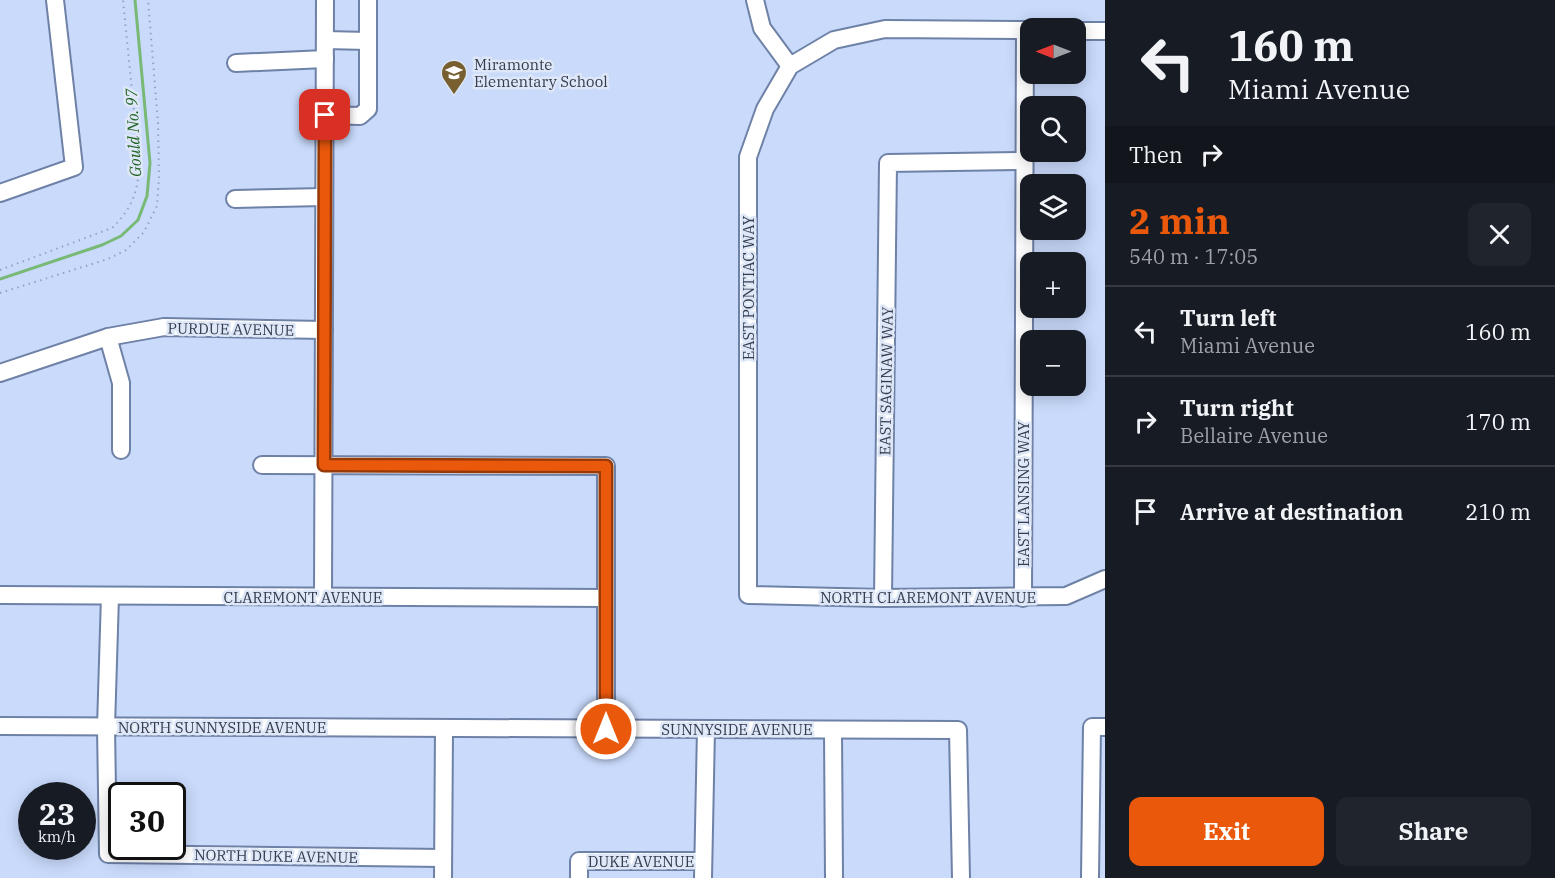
<!DOCTYPE html>
<html lang="en">
<head>
<meta charset="utf-8">
<style>
  :root { --surface:#171b24; --page:#20242c; --text:#f1f3f6; --muted:#9ea1a6; --line:#363941; --accent:#ea580c }
  body { margin:0; font-family:"IBM Plex Serif",serif; background:var(--page); color:var(--text); height:100vh; display:flex; flex-direction:column; font-size:22px; white-space:nowrap }
  * { box-sizing:border-box; margin:0 }
  p { font-size:20px; color:var(--muted) }
  .icon { flex:none; width:33px; height:33px; fill:none; stroke:currentColor; stroke-width:2; stroke-linecap:round; stroke-linejoin:round }
  .map { position:relative; flex:1; overflow:hidden }
  .panel { display:flex; flex-direction:column; background:var(--surface); width:450px }
  .panel>* { flex:none }
  .banner { background:#171b24; color:var(--text); overflow:hidden }
  .needle { width:39px; rotate:270deg }
  .buttons { position:absolute; left:1020px; top:18px; display:grid; gap:12px }
  .buttons a { display:grid; place-items:center; width:66px; height:66px; border-radius:12px; background:var(--surface); box-shadow:0 3px 15px #0003; font-size:30px }
  .speed { position:absolute; left:18px; top:782px; display:flex; gap:12px; font-size:30px; font-weight:700; text-align:center }
  .speed>* { display:grid; place-content:center; width:78px; height:78px; border-radius:50%; background:var(--surface); box-shadow:0 3px 15px #0003; line-height:1 }
  .speed small { font-size:15px; font-weight:400 }
  .speed .limit { border:3px solid #111; border-radius:9px; background:#fff; color:#111 }
  .pin { position:absolute; display:grid; place-items:center; width:51px; height:51px; color:#fff; margin:-26px; border-radius:12px; box-shadow:0 3px 9px #0006 }
  .me { position:absolute; width:66px; margin:-33px; rotate:0deg; stroke-linejoin:round; filter:drop-shadow(0 0 4px #0008) }
  .turn { display:flex; align-items:center; gap:21px; height:126px; padding:0 24px; font-size:27px }
  .turn .icon { width:78px; height:78px; stroke-width:2.5 }
  .turn b { display:block; font-size:42px; line-height:51px }
  .then { display:flex; align-items:center; height:57px; padding:0 24px; background:#0003; gap:12px; font-size:22px }
  .round { display:grid; place-items:center; flex:none; width:63px; height:63px; border-radius:12px; background:var(--page) }
  .head { display:flex; align-items:center; justify-content:space-between; height:102px; padding:0 24px }
  h1 { font-size:36px; font-weight:700; line-height:45px; color:var(--accent) }
  .primary-button { display:flex; gap:12px; margin-top:auto; padding:12px 24px }
  .primary-button a { flex:1; height:69px; border-radius:12px; background:var(--accent); color:#fff; font-size:24px; font-weight:700; line-height:69px; text-align:center }
  .primary-button a+a { background:var(--page); color:var(--text) }
  ul { padding:0; list-style:none }
  li { display:flex; align-items:center; gap:18px; height:90px; padding:0 24px; border-top:2px solid var(--line) }
  li div { flex:1 }
  li b { display:block; font-size:22px }
  li em { font-style:normal }
  main { display:flex; flex:1; min-height:0 }
  .map>svg:first-child { display:block }
  .lines { fill:none; stroke-linecap:round; stroke-linejoin:round }
  .stream { stroke:#77b975; stroke-width:3 }
  .minor-casing { stroke:#6e81a6; stroke-width:20 }
  .path { stroke:#95a3be; stroke-width:2; stroke-dasharray:1.5 4.5; stroke-linecap:butt }
  .minor { stroke:#fff; stroke-width:16 }
  .route-casing { stroke:#983908; stroke-width:15 }
  .route { stroke:#ea580c; stroke-width:10 }
  .labels { text-anchor:middle; dominant-baseline:central; stroke-width:5; stroke-linejoin:round; paint-order:stroke }
  .poi-label { font-size:15px; fill:#343c4d; stroke:#dee7f7; text-anchor:start }
  .street-label { font-size:15px; fill:#343c4d; stroke:#dee7f7 }
  .water-label { font-size:16px; font-style:italic; fill:#206322; stroke:#dee7f7 }
</style>
</head>
<body>
<main>
<div class="map">
<svg width="1105" height="878" viewBox="0 0 1105 878">
  <rect width="100%" height="100%" fill="#c9dafb"/>
  <g class="lines">
    <polyline class="stream" points="0,279 102,245 121,236 138,220 147,196 150,163 135,0"/>
    <defs>
      <g id="minor">
        <polyline points="755,0 762,28 790,66"/>
        <polyline points="1030,30 885,29 834,40 790,66 765,109 748,157 748,595 883,598 1066,596 1105,579"/>
        <polyline points="1076,31 1105,31"/>
        <polyline points="325,40 368,41"/>
        <polyline points="236,63 325,59"/>
        <polyline points="325,115 360,116 368,109 368,0"/>
        <polyline points="0,193 74,167 55,0"/>
        <polyline points="235,199 324,197"/>
        <polyline points="108,337 121,383 121,450"/>
        <polyline points="0,373 108,337 164,327 324,330"/>
        <polyline points="262,465 606,466 606,729"/>
        <polyline points="0,595 606,598"/>
        <polyline points="110,596 106,727 108,854 443,858"/>
        <polyline points="323,597 325,0"/>
        <polyline points="883,598 888,163 1023,161"/>
        <polyline points="1023,598 1025,30"/>
        <polyline points="0,726 958,730 961,878"/>
        <polyline points="833,730 834,878"/>
        <polyline points="443,878 444,729"/>
        <polyline points="579,878 579,861 703,861"/>
        <polyline points="703,878 706,729"/>
        <polyline points="1090,878 1092,727 1105,727"/>
      </g>
    </defs>
    <use href="#minor" class="minor-casing"/>
    <g class="path">
      <path d="M0,270L112,228C133,208 139,189 139,161L123,0"/>
      <polyline points="0,293 108,259 126,250 144,232 157,206 159,177 158,123 148,0"/>
    </g>
    <use href="#minor" class="minor"/>
  </g>
  <g class="lines">
    <defs>
      <polyline id="route" points="325,115 324,465 606,466 606,729"/>
    </defs>
    <use href="#route" class="route-casing"/>
    <use href="#route" class="route"/>
  </g>
  <defs>
    <symbol id="school-pin" viewBox="-11 -11 22 30"><path d="M0 17L-7.5 6A9.5 9.5 0 1 1 7.5 6Z" fill="#775f30" stroke="#dee7f7"/><path d="M0-5L7-2L0 1L-7-2ZM-4 1L0 2.5L4 1V4Q0 6-4 4Z" fill="#fff"/></symbol>
  </defs>
  <g fill-rule="evenodd">
    <use href="#school-pin" x="439" y="58" width="30" height="40"/>
  </g>
  <g class="labels">
    <g class="poi-label">
      <text x="474" y="64">Miramonte<tspan x="474" dy="17">Elementary School</tspan></text>
    </g>
    <g class="street-label">
      <text transform="translate(748 288) rotate(-90)">EAST PONTIAC WAY</text>
      <text transform="translate(231 329) rotate(1)">PURDUE AVENUE</text>
      <text transform="translate(886 381) rotate(-89)">EAST SAGINAW WAY</text>
      <text transform="translate(1023 494) rotate(-90)">EAST LANSING WAY</text>
      <text x="303" y="597">CLAREMONT AVENUE</text>
      <text x="928" y="597">NORTH CLAREMONT AVENUE</text>
      <text x="222" y="727">NORTH SUNNYSIDE AVENUE</text>
      <text x="737" y="729">SUNNYSIDE AVENUE</text>
      <text transform="translate(276 856) rotate(1)">NORTH DUKE AVENUE</text>
      <text x="641" y="861">DUKE AVENUE</text>
    </g>
    <g class="water-label">
      <text transform="translate(133 133) rotate(-93)">Gould No. 97</text>
    </g>
  </g>
</svg>
<div class="buttons">
<a><svg class="needle" viewBox="-14 -14 28 28"><path d="M0-13l5 13h-10z" fill="#e53935"/><path d="M0 13l5-13h-10z" fill="#9ea1a6"/></svg></a>
<a><svg class="icon" aria-label="search" viewBox="0 0 24 24"><circle cx="10" cy="10" r="6"/><path d="M15 15l6 6"/></svg></a>
<a><svg class="icon" aria-label="layers" viewBox="0 0 24 24"><path d="M12 4l9 5-9 5-9-5zM3 14l9 5 9-5"/></svg></a>
<a>+</a>
<a>−</a>
</div>
<div class="speed"><div>23<small>km/h</small></div><div class="limit">30</div></div>
<div class="pin" style="left:325px;top:115px;background:#d93025"><svg class="icon" aria-label="arrive" viewBox="0 0 24 24"><path d="M6 21V4h12l-3 4 3 4H6"/></svg></div>
<svg class="me" style="left:606px;top:729px" viewBox="-20 -20 40 40"><circle r="17" fill="#ea580c" stroke="#fff" stroke-width="3"/><path d="M0-11L8 9 0 5-8 9z" fill="#fff"/></svg>
</div>
<section class="panel">
<div class="banner">
<div class="turn"><svg class="icon" aria-label="left" viewBox="0 0 24 24"><path d="M17 20v-9H6M10 6l-5 5 5 5"/></svg><div><b>160 m</b>Miami Avenue</div></div>
<div class="then">Then<svg class="icon" aria-label="right" viewBox="0 0 24 24"><path d="M7 20v-9h11M14 6l5 5-5 5"/></svg></div>
</div>
<div class="head"><div><h1>2 min</h1><p>540 m · 17:05</p></div><a class="round"><svg class="icon" aria-label="close" viewBox="0 0 24 24"><path d="M6 6l12 12M18 6L6 18"/></svg></a></div>
<ul>
<li><svg class="icon" aria-label="left" viewBox="0 0 24 24"><path d="M17 20v-9H6M10 6l-5 5 5 5"/></svg><div><b>Turn left</b><p>Miami Avenue</p></div><em>160 m</em></li>
<li><svg class="icon" aria-label="right" viewBox="0 0 24 24"><path d="M7 20v-9h11M14 6l5 5-5 5"/></svg><div><b>Turn right</b><p>Bellaire Avenue</p></div><em>170 m</em></li>
<li><svg class="icon" aria-label="arrive" viewBox="0 0 24 24"><path d="M6 21V4h12l-3 4 3 4H6"/></svg><div><b>Arrive at destination</b></div><em>210 m</em></li>
</ul>
<div class="primary-button"><a>Exit</a><a>Share</a></div>
</section>
</main>
</body>
</html>
